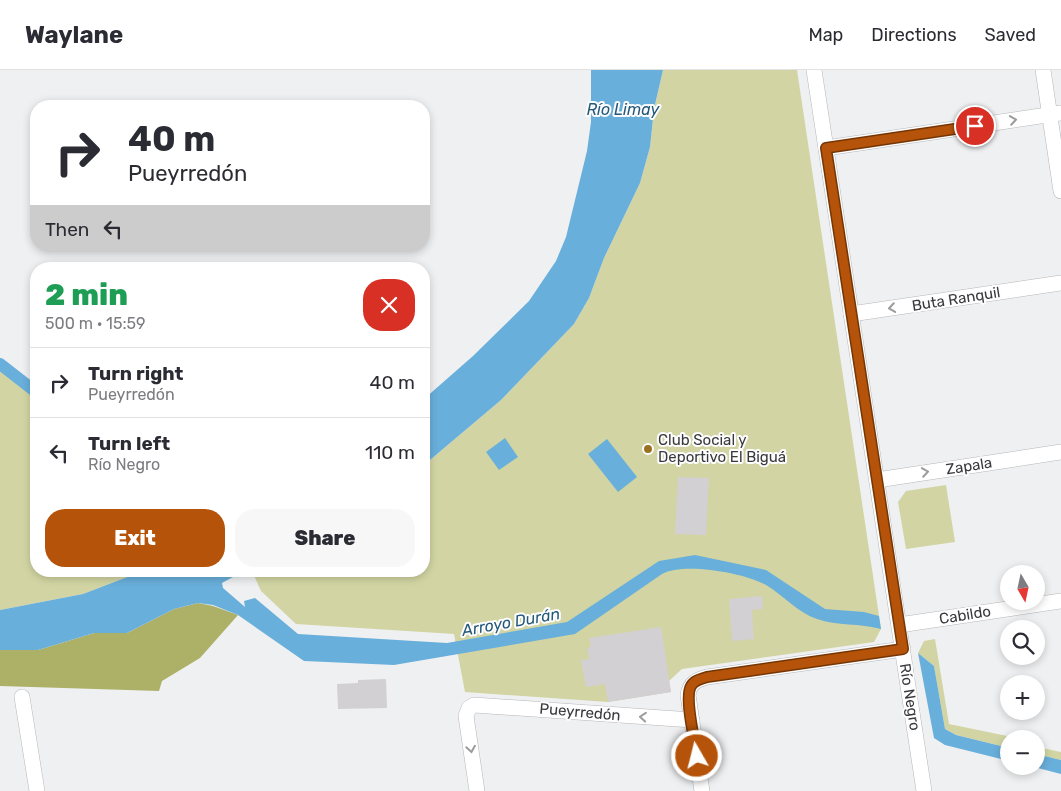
<!DOCTYPE html>
<html lang="en">
<head>
<meta charset="utf-8">
<style>
  :root { --surface:#fff; --page:#f7f7f7; --text:#2b2b33; --muted:#7c7c81; --line:#e1e1e2; --accent:#b45309 }
  body { margin:0; font-family:Rubik,sans-serif; background:var(--page); color:var(--text); height:100vh; display:flex; flex-direction:column; font-size:19px; white-space:nowrap }
  * { box-sizing:border-box; margin:0 }
  p { font-size:16px; color:var(--muted) }
  .icon { flex:none; width:28px; height:28px; fill:none; stroke:currentColor; stroke-width:2; stroke-linecap:round; stroke-linejoin:round }
  .map { position:relative; flex:1; overflow:hidden }
  .drawer { position:absolute; left:30px; top:192px; width:400px; height:315px; display:flex; flex-direction:column; background:var(--surface); border-radius:20px; box-shadow:0 2px 8px #0003 }
  .drawer>* { flex:none }
  .guide { position:absolute; left:30px; top:30px; width:400px; height:152px; border-radius:20px; box-shadow:0 2px 8px #0003; background:#fff; color:var(--text); overflow:hidden }
  .needle { width:32px; rotate:171deg }
  .controls { position:absolute; left:1000px; top:495px; display:grid; gap:10px }
  .controls a { display:grid; place-items:center; width:45px; height:45px; border-radius:50%; background:var(--surface); box-shadow:0 2px 8px #0003; font-size:25px }
  .pin { position:absolute; display:grid; place-items:center; width:42px; height:42px; color:#fff; margin:-21px; border:2px solid #fff; border-radius:50%; box-shadow:0 1px 5px #0007 }
  .me { position:absolute; width:55px; margin:-28px; rotate:352deg; stroke-linejoin:round; filter:drop-shadow(0 0 4px #0008) }
  .turn { display:flex; align-items:center; gap:18px; height:105px; padding:0 15px; font-size:22px }
  .turn .icon { width:65px; height:65px; stroke-width:2.5 }
  .turn b { display:block; font-size:35px; line-height:42px }
  .then { display:flex; align-items:center; height:48px; padding:0 15px; background:#0003; gap:10px; font-size:19px }
  .round { display:grid; place-items:center; flex:none; width:52px; height:52px; border-radius:20px; background:var(--page) }
  .headline { display:flex; align-items:center; justify-content:space-between; height:85px; padding:0 15px }
  h1 { font-size:30px; font-weight:800; line-height:38px; color:#1e9e55 }
  .primary-button { display:flex; gap:10px; margin-top:auto; padding:10px 15px }
  .primary-button a { flex:1; height:58px; border-radius:20px; background:var(--accent); color:#fff; font-size:20px; font-weight:800; line-height:58px; text-align:center }
  .primary-button a+a { background:var(--page); color:var(--text) }
  ul { padding:0; list-style:none }
  li { display:flex; align-items:center; gap:15px; height:70px; padding:0 15px; border-top:1px solid var(--line) }
  li div { flex:1 }
  li b { display:block; font-size:19px }
  li em { font-style:normal }
  header { display:flex; align-items:center; gap:30px; box-sizing:border-box; height:70px; padding:0 25px; background:var(--surface); border-bottom:1px solid var(--line) }
  header strong { font-size:24px }
  nav { display:flex; gap:28px; margin-inline-start:auto; font-size:18px }
  .map>svg:first-child { display:block }
  .green { fill:#d2d5a3 }
  .forest { fill:#adb168 }
  .water { fill:#69afdb }
  .lines { fill:none; stroke-linecap:round; stroke-linejoin:round }
  .canal { stroke:#69afdb; stroke-width:12 }
  .building { fill:#d2d0d2 }
  .minor-casing { stroke:#b6b7b9; stroke-width:16 }
  .minor { stroke:#fff; stroke-width:15 }
  .oneway { stroke:#9c9c9c }
  .route-casing { stroke:#753606; stroke-width:12 }
  .route { stroke:#b45309; stroke-width:9 }
  .poi-dot { fill:#9b711f; stroke:#fdfdff; stroke-width:2 }
  .labels { text-anchor:middle; dominant-baseline:central; stroke-width:4; stroke-linejoin:round; paint-order:stroke }
  .street-label { font-size:15px; fill:#39393a; stroke:#fdfdff }
  .poi-label { font-size:15px; fill:#39393a; stroke:#fdfdff; text-anchor:start }
  .water-label { font-size:16px; font-style:italic; fill:#245978; stroke:#fdfdff }
</style>
</head>
<body>
<header>
<strong>Waylane</strong>
<nav><a>Map</a><a>Directions</a><a>Saved</a></nav>
</header>
<div class="map">
<svg width="1061" height="721" viewBox="0 0 1061 721">
  <rect width="100%" height="100%" fill="#eff0f2"/>
  <g class="green">
    <polygon points="663,0 797,0 881,559 874,572 682,599 669,611 671,622 608,632 465,622 454,564 296,554 261,521 252,501 424,501 424,395 501,330 574,254 589,228 604,188 640,113 650,77 654,39"/>
    <polygon points="0,294 36,322 36,501 143,501 83,524 0,540"/>
    <polygon points="946,415 955,472 906,479 898,432 906,421"/>
    <polygon points="935,569 949,654 1022,669 1009,669 1009,678 956,665 945,659 934,596 918,583 924,571"/>
    <polygon points="1036,672 1041,673 1042,678 1061,682 1061,690 1036,684"/>
  </g>
  <polygon class="forest" points="198,533 213,536 238,545 200,588 162,611 159,621 0,616 0,580 38,580 94,563 127,563 174,539"/>
  <g class="water">
    <polygon points="591,0 663,0 654,39 650,77 640,113 604,188 589,228 574,254 501,330 424,395 424,329 473,286 529,231 556,191 566,167 587,81 591,52"/>
    <polygon points="505,368 518,387 499,400 486,382"/>
    <polygon points="607,369 637,407 618,422 588,384"/>
    <path d="M695,485L766,500L825,539L864,542L879,546L881,559C860,553 837,556 817,549C798,543 783,525 766,515C744,503 684,492 662,504L575,564L394,595L304,591L238,545L213,535L198,533L174,539L127,563H94L38,580H0V540L83,524L143,501H244L222,513L223,518L245,537L244,531L255,528L298,564L447,573L567,552L659,491Z"/>
    <polygon points="918,583 934,596 945,659 956,665 1009,678 1009,691 945,675 934,668"/>
    <polygon points="1036,684 1061,690 1061,704 1030,696 1036,696"/>
  </g>
  <g class="lines">
    <polyline class="canal" points="0,294 36,322"/>
  </g>
  <g class="building">
    <polygon points="678,407 709,408 706,465 675,464"/>
    <polygon points="762,526 763,539 752,540 754,569 732,571 729,529"/>
    <polygon points="661,557 671,622 608,632 605,614 586,617 581,590 589,589 587,578 591,577 589,568"/>
    <polygon points="386,609 387,638 338,639 337,614 358,613 358,610"/>
  </g>
  <g class="lines">
    <defs>
      <g id="minor">
        <polyline points="814,0 924,721"/>
        <polyline points="1043,0 1061,121"/>
        <polyline points="826,78 1061,43"/>
        <polyline points="851,244 1061,213"/>
        <polyline points="877,410 1061,382"/>
        <polyline points="899,555 1061,531"/>
        <polyline points="22,627 37,721"/>
        <polyline points="477,721 466,646 469,638 474,635 692,650"/>
        <path d="M702,721L688,625C690,613 696,610 707,607L903,579"/>
      </g>
    </defs>
    <use href="#minor" class="minor-casing"/>
    <use href="#minor" class="minor"/>
  </g>
  <defs><path id="oneway-chevron" d="M-2-3.5L2.5 0L-2 3.5" fill="none" stroke-width="1.6" stroke-linecap="round" stroke-linejoin="round" transform="scale(1.25)"/></defs>
  <g class="oneway">
    <use href="#oneway-chevron" transform="translate(1013 50) rotate(-9)"/>
    <use href="#oneway-chevron" transform="translate(892 238) rotate(171)"/>
    <use href="#oneway-chevron" transform="translate(925 402) rotate(-9)"/>
    <use href="#oneway-chevron" transform="translate(643 647) rotate(-175)"/>
    <use href="#oneway-chevron" transform="translate(471 679) rotate(81)"/>
  </g>
  <g class="lines">
    <defs>
      <path id="route" d="M697,686C695,671 684,628 691,616C694,610 701,609 707,607L903,579L826,78L975,56"/>
    </defs>
    <use href="#route" class="route-casing"/>
    <use href="#route" class="route"/>
  </g>
  <circle class="poi-dot" cx="648" cy="379" r="5"/>
  <g class="labels">
    <g class="street-label">
      <text transform="translate(956 229) rotate(-9)">Buta Ranquil</text>
      <text transform="translate(969 396) rotate(-9)">Zapala</text>
      <text transform="translate(965 545) rotate(-9)">Cabildo</text>
      <text transform="translate(910 627) rotate(81)">Río Negro</text>
      <text transform="translate(580 642) rotate(5)">Pueyrredón</text>
    </g>
    <g class="poi-label">
      <text x="658" y="370">Club Social y<tspan x="658" dy="17">Deportivo El Biguá</tspan></text>
    </g>
    <g class="water-label">
      <text x="623" y="39">Río Limay</text>
      <text transform="translate(511 552) rotate(-10)">Arroyo Durán</text>
    </g>
  </g>
</svg>
<div class="controls">
<a><svg class="needle" viewBox="-14 -14 28 28"><path d="M0-13l5 13h-10z" fill="#e53935"/><path d="M0 13l5-13h-10z" fill="#7c7c81"/></svg></a>
<a><svg class="icon" aria-label="search" viewBox="0 0 24 24"><circle cx="10" cy="10" r="6"/><path d="M15 15l6 6"/></svg></a>
<a>+</a>
<a>−</a>
</div>
<div class="pin" style="left:975px;top:56px;background:#d93025"><svg class="icon" aria-label="arrive" viewBox="0 0 24 24"><path d="M6 21V4h12l-3 4 3 4H6"/></svg></div>
<svg class="me" style="left:697px;top:686px" viewBox="-20 -20 40 40"><circle r="17" fill="#b45309" stroke="#fff" stroke-width="3"/><path d="M0-11L8 9 0 5-8 9z" fill="#fff"/></svg>
<div class="guide">
<div class="turn"><svg class="icon" aria-label="right" viewBox="0 0 24 24"><path d="M7 20v-9h11M14 6l5 5-5 5"/></svg><div><b>40 m</b>Pueyrredón</div></div>
<div class="then">Then<svg class="icon" aria-label="left" viewBox="0 0 24 24"><path d="M17 20v-9H6M10 6l-5 5 5 5"/></svg></div>
</div>
<section class="drawer">
<div class="headline"><div><h1>2 min</h1><p>500 m · 15:59</p></div><a class="round" style="background:#d93025;color:#fff"><svg class="icon" aria-label="close" viewBox="0 0 24 24"><path d="M6 6l12 12M18 6L6 18"/></svg></a></div>
<ul>
<li><svg class="icon" aria-label="right" viewBox="0 0 24 24"><path d="M7 20v-9h11M14 6l5 5-5 5"/></svg><div><b>Turn right</b><p>Pueyrredón</p></div><em>40 m</em></li>
<li><svg class="icon" aria-label="left" viewBox="0 0 24 24"><path d="M17 20v-9H6M10 6l-5 5 5 5"/></svg><div><b>Turn left</b><p>Río Negro</p></div><em>110 m</em></li>
</ul>
<div class="primary-button"><a>Exit</a><a>Share</a></div>
</section>
</div>
</body>
</html>
